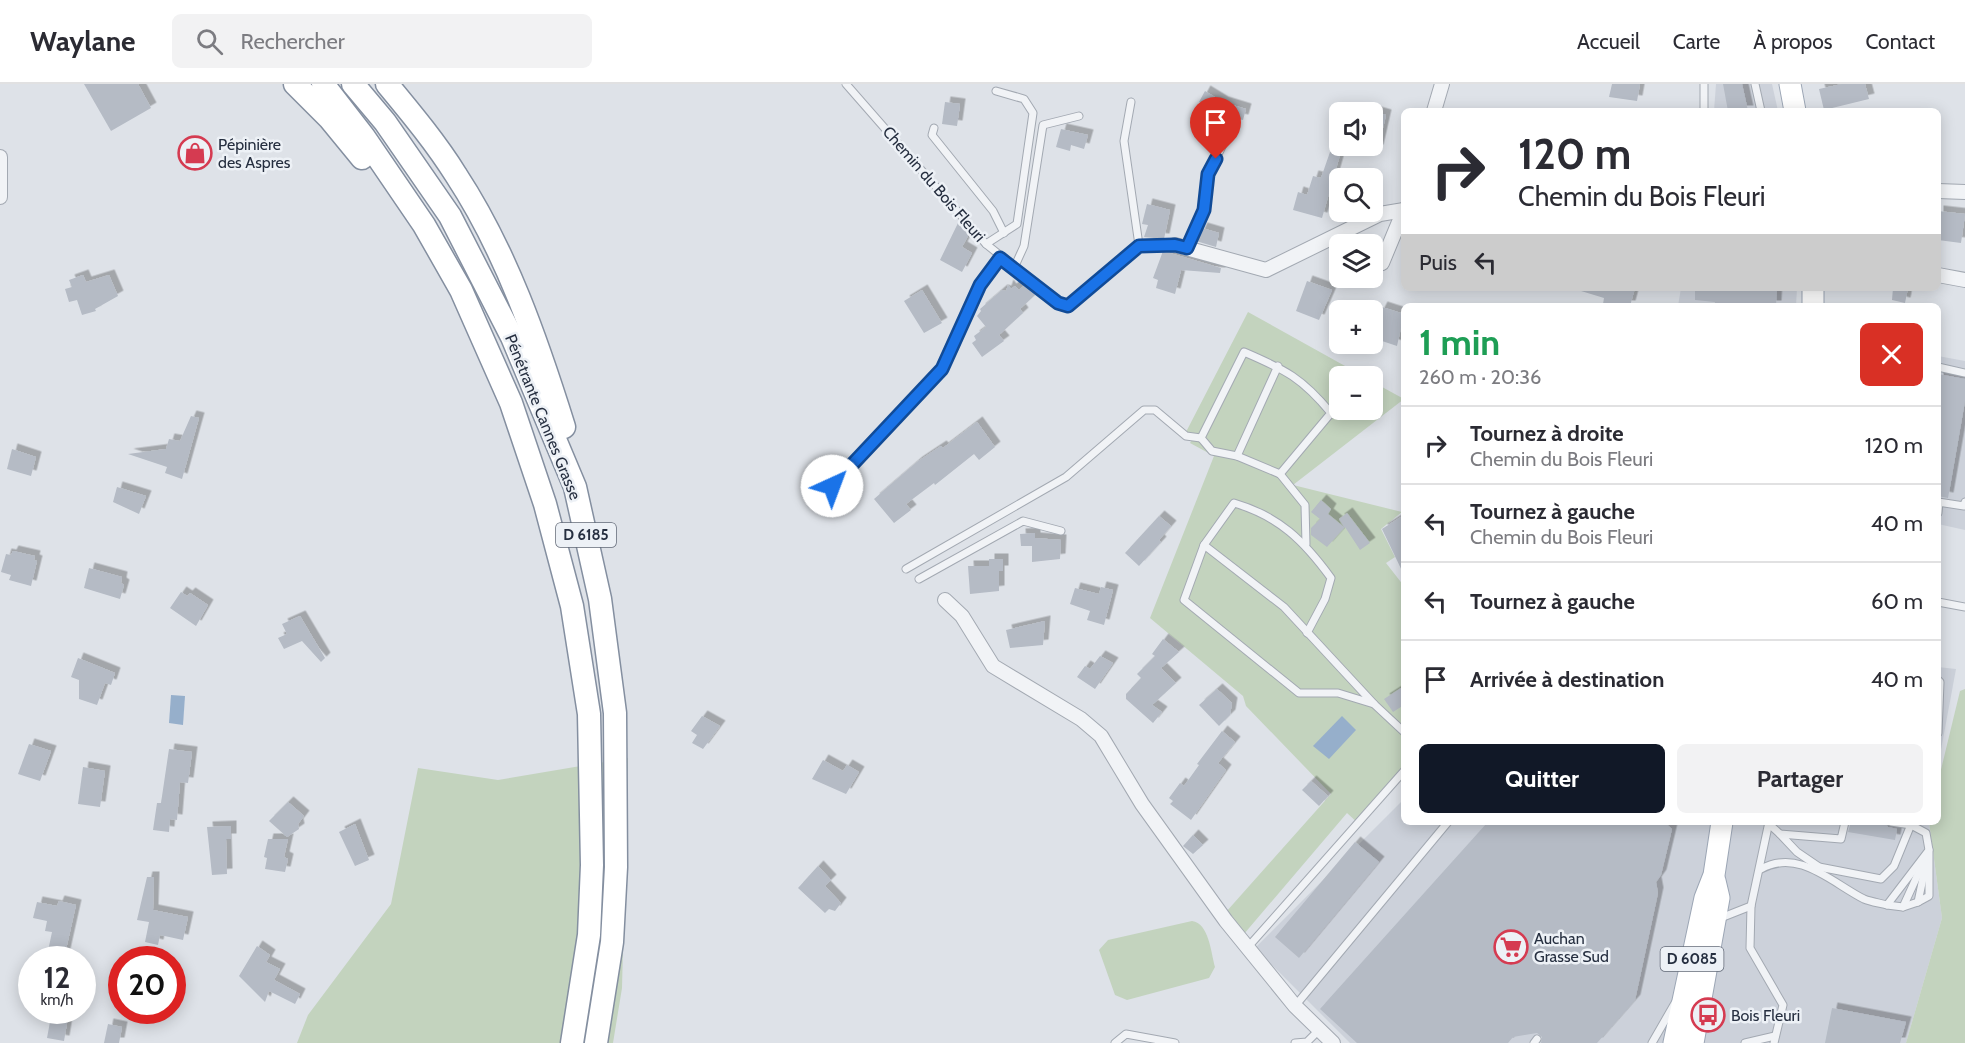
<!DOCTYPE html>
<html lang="fr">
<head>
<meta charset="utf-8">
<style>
  :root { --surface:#fff; --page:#f2f2f3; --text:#2b2b33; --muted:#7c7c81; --line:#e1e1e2; --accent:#111827 }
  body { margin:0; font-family:Cabin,sans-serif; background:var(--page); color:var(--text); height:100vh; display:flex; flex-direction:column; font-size:22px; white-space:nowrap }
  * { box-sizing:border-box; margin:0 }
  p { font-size:20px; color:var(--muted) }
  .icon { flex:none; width:33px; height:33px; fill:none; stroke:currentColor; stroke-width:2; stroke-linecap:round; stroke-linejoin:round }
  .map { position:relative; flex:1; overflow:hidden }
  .sheet { position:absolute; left:1401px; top:219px; width:540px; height:522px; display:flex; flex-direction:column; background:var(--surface); border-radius:9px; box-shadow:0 3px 15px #0003 }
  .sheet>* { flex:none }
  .hud { position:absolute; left:1401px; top:24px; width:540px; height:183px; border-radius:9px; box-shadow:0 3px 15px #0003; background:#fff; color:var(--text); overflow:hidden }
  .buttons { position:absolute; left:1329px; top:18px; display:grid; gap:12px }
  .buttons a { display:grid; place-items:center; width:54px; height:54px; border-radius:9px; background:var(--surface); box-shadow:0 3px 15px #0003; font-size:30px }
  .speed { position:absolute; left:18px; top:862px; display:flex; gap:12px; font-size:30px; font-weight:700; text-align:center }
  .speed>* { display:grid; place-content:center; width:78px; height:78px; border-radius:50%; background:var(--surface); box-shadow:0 3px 15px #0003; line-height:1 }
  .speed small { font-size:15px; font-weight:400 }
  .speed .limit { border:9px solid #d22; background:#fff; color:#111 }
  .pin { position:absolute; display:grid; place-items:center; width:51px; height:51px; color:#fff; margin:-62px -26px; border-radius:50% 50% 50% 0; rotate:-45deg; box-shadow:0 0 6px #0007 }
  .pin .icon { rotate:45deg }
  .me { position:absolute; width:66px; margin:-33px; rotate:43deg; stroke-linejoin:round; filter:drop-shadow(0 0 4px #0008) }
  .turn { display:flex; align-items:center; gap:21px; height:126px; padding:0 18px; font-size:27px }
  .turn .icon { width:78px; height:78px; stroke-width:2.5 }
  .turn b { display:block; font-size:42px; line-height:51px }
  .then { display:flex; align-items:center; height:57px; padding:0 18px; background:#0003; gap:12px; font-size:22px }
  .round { display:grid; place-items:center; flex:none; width:63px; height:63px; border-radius:9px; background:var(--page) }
  .summary { display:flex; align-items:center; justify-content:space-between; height:102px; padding:0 18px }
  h1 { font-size:36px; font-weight:800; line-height:45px; color:#1e9e55 }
  .action { display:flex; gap:12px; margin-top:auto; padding:12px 18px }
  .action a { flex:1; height:69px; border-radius:9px; background:var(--accent); color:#fff; font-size:24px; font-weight:800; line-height:69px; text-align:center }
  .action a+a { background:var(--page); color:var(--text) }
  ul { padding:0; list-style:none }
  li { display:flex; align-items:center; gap:18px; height:78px; padding:0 18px; border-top:2px solid var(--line) }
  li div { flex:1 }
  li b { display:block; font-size:22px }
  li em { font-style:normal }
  header { display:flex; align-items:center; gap:36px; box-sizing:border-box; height:84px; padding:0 30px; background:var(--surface); border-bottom:2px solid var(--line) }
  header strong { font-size:28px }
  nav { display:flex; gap:33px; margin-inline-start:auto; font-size:21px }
  .search { width:420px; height:54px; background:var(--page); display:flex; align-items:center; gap:15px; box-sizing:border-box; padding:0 21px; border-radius:9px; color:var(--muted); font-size:22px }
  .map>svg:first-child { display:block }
  .built { fill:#ccd1da }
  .green { fill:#c3d3be }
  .water { fill:#96afcb }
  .building { fill:#b5bbc5; filter:url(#shadow) }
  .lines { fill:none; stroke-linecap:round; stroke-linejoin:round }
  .service-casing { stroke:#a3a9b2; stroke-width:9 }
  .minor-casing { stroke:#a3a9b2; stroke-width:16 }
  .primary-casing { stroke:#9ca6b5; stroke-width:23 }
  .trunk-casing { stroke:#848fa0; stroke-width:25 }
  .service { stroke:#f1f3f6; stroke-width:7 }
  .minor { stroke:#f1f3f6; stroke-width:14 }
  .primary { stroke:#fff; stroke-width:21 }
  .trunk { stroke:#fff; stroke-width:22 }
  .route-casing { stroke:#114b97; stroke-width:15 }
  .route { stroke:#1a73e8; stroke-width:10 }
  .labels { text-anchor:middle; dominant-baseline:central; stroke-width:5; stroke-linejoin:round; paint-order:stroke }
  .shield { fill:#edf1f6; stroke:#626977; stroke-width:1.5 }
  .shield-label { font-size:15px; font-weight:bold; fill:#262f40 }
  .poi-label { font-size:16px; fill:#262f40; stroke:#edf1f6; text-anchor:start }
  .street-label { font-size:16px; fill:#262f40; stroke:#edf1f6 }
</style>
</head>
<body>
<header>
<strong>Waylane</strong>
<div class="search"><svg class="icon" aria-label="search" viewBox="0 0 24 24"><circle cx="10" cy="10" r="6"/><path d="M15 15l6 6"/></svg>Rechercher</div>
<nav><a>Accueil</a><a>Carte</a><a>À propos</a><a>Contact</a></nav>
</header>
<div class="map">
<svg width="1965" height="959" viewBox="0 0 1965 959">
  <defs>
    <filter id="shadow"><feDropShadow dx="5.5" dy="-5.5" stdDeviation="0" flood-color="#0004"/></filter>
  </defs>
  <rect width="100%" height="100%" fill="#dee2e8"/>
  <g class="built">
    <polygon points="1716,0 1772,0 1778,27 1714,27"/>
    <polygon points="1681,204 1797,204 1796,222 1678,222"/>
    <polygon points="1938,272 1965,277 1965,446 1938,440"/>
    <polygon points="1938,583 1956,585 1938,682"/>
    <polygon points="1404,715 1404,738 1929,738 1942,834 1906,959 1350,959 1255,864"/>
  </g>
  <g class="green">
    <polygon points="1248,228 1363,292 1340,292 1340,326 1372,326 1373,298 1404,315 1293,401 1402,428 1381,445 1395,473 1386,479 1404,502 1404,692 1360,741 1347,729 1244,850 1226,828 1331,710 1246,622 1243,612 1150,534 1214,372 1190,359 1193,354 1186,348"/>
    <polygon points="1965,605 1965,959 1906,959 1942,834 1929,738 1938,738 1938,698 1960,607"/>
    <polygon points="628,674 622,904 613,959 297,959 308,931 391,820 418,684 498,696"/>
    <path d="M1192,837C1209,839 1211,869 1215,883L1209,894L1127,916L1115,911L1099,866L1108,856Z"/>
  </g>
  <g class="water">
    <polygon points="171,611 185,612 183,641 169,639"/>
    <polygon points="1342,632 1356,646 1329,675 1313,662"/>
  </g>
  <g class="building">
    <polygon points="84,0 138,0 151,24 111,47"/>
    <polygon points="1612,0 1640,0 1637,17 1609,13"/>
    <polygon points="1723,0 1742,0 1748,27 1728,27"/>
    <polygon points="1842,0 1865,0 1869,15 1824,26 1819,5"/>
    <polygon points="1205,7 1223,18 1246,25 1243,36 1218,30 1219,27 1199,18"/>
    <polygon points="945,18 960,20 957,42 942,40"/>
    <polygon points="1372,27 1386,31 1378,66 1372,65"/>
    <polygon points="1061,45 1088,51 1084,65 1071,61 1070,67 1056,63"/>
    <polygon points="1330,68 1340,71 1322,134 1293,126 1298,108 1307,111 1313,92 1321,94"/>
    <polygon points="1147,120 1170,126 1164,155 1144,153 1148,141 1142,140"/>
    <polygon points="1938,127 1965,130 1961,159 1938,156"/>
    <polygon points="958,139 969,150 962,163 972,169 962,188 940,176"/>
    <polygon points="1202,144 1219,149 1216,163 1196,157"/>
    <polygon points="1163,167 1221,184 1220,189 1181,186 1175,210 1156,204 1158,196 1153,194"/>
    <polygon points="83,191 86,198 109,191 118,212 95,225 96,227 82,231 77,216 69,218 65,205 72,203 69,196"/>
    <polygon points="1307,197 1332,206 1319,236 1296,227"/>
    <polygon points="1026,200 1035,211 1020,225 1023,229 999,251 1004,257 982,273 972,259 976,256 974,252 986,243 977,232 981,227 980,225 1002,206 1006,207 1008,201 1011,205 1015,202 1019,206"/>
    <polygon points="1581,204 1635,204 1630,222 1603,220 1604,214 1581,207"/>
    <polygon points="1695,204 1777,204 1776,222 1714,222 1715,218 1695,216"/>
    <polygon points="1893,204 1908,204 1905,219 1892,216"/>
    <polygon points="922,206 942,239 924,249 904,217"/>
    <polygon points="1382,223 1404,230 1397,262 1373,254 1376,247 1373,241"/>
    <polygon points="1938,290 1965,295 1965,317 1948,414 1938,412"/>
    <polygon points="191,332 199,334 182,395 165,389 167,383 128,370 166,365 169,355 180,357"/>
    <polygon points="977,338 995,363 979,376 974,370 935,401 934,399 906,420 911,426 894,439 874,415 917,378 941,362 943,364"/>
    <polygon points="12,365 36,373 31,392 7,385"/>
    <polygon points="117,403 146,412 139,430 113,418"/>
    <polygon points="1321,416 1331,425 1328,430 1344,443 1339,435 1347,429 1370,459 1360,466 1345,443 1327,463 1311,451 1311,444 1320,435 1311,428"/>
    <polygon points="1404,431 1404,491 1382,445"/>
    <polygon points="1159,432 1171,442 1159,456 1161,458 1139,482 1125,469"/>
    <polygon points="1035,449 1035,454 1061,456 1060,475 1032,478 1032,462 1021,462 1020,450"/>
    <polygon points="13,467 35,472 34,476 37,477 31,502 9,496 11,491 1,488 6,470 11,471"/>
    <polygon points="989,475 1003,475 1003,487 999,487 999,507 970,510 968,482 989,482"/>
    <polygon points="89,484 122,493 121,499 124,501 120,515 84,504"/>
    <polygon points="1101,503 1113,506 1104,541 1087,536 1090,527 1070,520 1075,504 1099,510"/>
    <polygon points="181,508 187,512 190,509 208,521 196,542 170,524"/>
    <polygon points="300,532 325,574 321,578 302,557 284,565 278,554 287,550 282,540"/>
    <polygon points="1045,537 1043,561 1010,564 1006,546"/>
    <polygon points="1163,555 1179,568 1161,584 1176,599 1152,621 1162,628 1153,639 1126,615 1126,610 1141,594 1137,590 1155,572 1152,570"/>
    <polygon points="1100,572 1113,579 1095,605 1077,593 1085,582 1090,585"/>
    <polygon points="78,574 115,589 111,601 105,599 97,621 79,615 79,596 71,593"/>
    <polygon points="1404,602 1404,621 1393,628 1384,615"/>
    <polygon points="1217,605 1232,619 1230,631 1219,642 1199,621"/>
    <polygon points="702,632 720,642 703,665 692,659 697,651 691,647"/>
    <polygon points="1222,647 1235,658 1218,679 1226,686 1191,736 1170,720 1173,717 1169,714 1180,699 1184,702 1199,681 1197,680"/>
    <polygon points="29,660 51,667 40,697 18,690"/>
    <polygon points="169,665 192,668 188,699 180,698 177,736 170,735 169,748 153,746 157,719 161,719"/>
    <polygon points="823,676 843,687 847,681 859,688 846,710 812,695"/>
    <polygon points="83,683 105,687 100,723 78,720"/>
    <polygon points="1311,697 1328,712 1319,722 1302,706"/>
    <polygon points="288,718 304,732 298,740 299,745 287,753 269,737"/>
    <polygon points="1488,738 1664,738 1672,745 1661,791 1656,798 1658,809 1635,916 1597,959 1541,959 1542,953 1537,949 1513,953 1508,959 1357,959 1320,925"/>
    <polygon points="1851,738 1885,738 1888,743 1897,745 1895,756 1848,748"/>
    <polygon points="355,740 369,776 355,782 339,748"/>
    <polygon points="231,742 231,755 226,755 227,790 212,791 207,743"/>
    <polygon points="1193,751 1203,761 1193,770 1183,762"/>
    <polygon points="268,755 288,755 284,773 288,775 285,788 265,785 267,774 264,773"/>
    <polygon points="1355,758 1379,778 1299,874 1275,853"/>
    <polygon points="818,782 831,796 825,802 841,819 835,827 829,825 825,829 798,804"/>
    <polygon points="147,793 154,793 153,826 188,833 183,856 160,851 158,861 145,858 149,838 137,836"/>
    <polygon points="59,817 76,821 65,870 48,867 52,848 45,847 47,837 33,834 37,818 57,822"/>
    <polygon points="257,862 270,871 266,878 280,885 274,896 300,910 295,920 269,907 265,918 239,892"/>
    <polygon points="1832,924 1906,938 1900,959 1825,959"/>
    <polygon points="52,927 69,927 64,957 47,954"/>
    <polygon points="108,940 122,943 119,959 104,959"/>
  </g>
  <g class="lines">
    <defs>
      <g id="service">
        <polyline points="846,0 986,160 1063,222 1074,218 1139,161 1175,161"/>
        <polyline points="1755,0 1761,27"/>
        <polyline points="1131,18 1124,57 1139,161"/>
        <polyline points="1704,27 1704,0"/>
        <polyline points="934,44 932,51 993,127 1004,149"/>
        <polyline points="986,160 1017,140 1033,29 1024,15 996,7"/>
        <polyline points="1187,164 1204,126 1208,90 1232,43"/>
        <polyline points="1014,184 1024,162 1043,41 1079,32"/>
        <path d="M1244,268C1286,286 1302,294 1331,329L1280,390L1237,372L1212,367L1201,354Z"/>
        <polyline points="1938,283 1965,289"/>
        <polyline points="1237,372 1278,282"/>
        <polyline points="1280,390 1305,421 1306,460"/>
        <polyline points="832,402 942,285 980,201 1000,174"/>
        <polyline points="1938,418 1964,422 1965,418"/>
        <polyline points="1938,429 1939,418"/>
        <polygon points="1204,461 1284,523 1374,620 1338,609 1299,609 1184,516"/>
        <path d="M1204,461L1234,419C1279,432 1304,457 1331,494L1325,515L1307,549"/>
        <polyline points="906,485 1066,393 1144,326 1155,326 1186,352 1201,354"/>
        <polyline points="919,495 1023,437 1061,447"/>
        <polyline points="1938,518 1965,523"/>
        <polyline points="1938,596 1940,598 1938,649"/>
        <polyline points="1374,620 1404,648"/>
        <polyline points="1769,740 1780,750 1841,755 1845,738"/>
        <polyline points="1780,750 1797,768 1819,783 1819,785"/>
        <polyline points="1819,783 1881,795 1894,782 1912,738"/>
        <path d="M1761,785C1799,764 1832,799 1864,815C1871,818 1880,819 1887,821L1929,766L1926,749L1911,741L1891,738"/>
        <polyline points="1918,818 1929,812 1929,766"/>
        <polyline points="1887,821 1903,823 1924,777"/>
        <polyline points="1751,822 1750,864 1783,921 1774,959"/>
        <polyline points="1903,823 1918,818 1926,780"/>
        <polyline points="1718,835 1751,822 1769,738"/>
        <polyline points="1248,863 1404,687"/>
        <polyline points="1295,922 1448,738"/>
        <polyline points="1115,959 1126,950 1175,959"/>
        <polyline points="1295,959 1307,958 1319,946"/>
        <polyline points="1534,959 1537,955"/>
        <polyline points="1652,959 1675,919"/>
        <polyline points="1745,959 1775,952"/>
      </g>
      <g id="minor">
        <polyline points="1434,27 1442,0"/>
        <polyline points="0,73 0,113"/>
        <polyline points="1938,107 1965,108"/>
        <polyline points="1175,161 1266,186 1380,130 1404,126"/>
        <polyline points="1382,179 1404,126"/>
        <polyline points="1938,191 1965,196"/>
        <polyline points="945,516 962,532 993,582 1081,635 1101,652 1142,720 1226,837 1295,922 1333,959"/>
      </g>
      <g id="primary">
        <polyline points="1790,0 1795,27"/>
        <polyline points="1813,222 1813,204"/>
        <polyline points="1674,959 1705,814 1714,791 1722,738"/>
        <polyline points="1693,959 1719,814 1715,797"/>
      </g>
      <g id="trunk">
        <polyline points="295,0 330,35 362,74"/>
        <polyline points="323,0 364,53 424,141 461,206 511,319 545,420 572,522 589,630 592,781 589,851 572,959"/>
        <polyline points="353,0 385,38 450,132 512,253 575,403 600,515 615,629 616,783 612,858 596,959"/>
        <path d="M387,0C411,29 436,59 456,91C506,167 537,257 564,343"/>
      </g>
    </defs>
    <use href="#service" class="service-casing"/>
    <use href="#minor" class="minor-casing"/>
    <use href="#primary" class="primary-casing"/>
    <use href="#trunk" class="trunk-casing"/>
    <use href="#service" class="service"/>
    <use href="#minor" class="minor"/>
    <use href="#primary" class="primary"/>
    <use href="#trunk" class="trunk"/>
  </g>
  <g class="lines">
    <defs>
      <polyline id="route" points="832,402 942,285 980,201 1000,174 1058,219 1068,222 1139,162 1175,161 1187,164 1204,126 1208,90 1216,75"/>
    </defs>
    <use href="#route" class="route-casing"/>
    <use href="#route" class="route"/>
  </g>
  <defs>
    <symbol id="shop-ring" viewBox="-11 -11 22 22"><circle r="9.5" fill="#edf1f6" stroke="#d53b51" stroke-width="1.5"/><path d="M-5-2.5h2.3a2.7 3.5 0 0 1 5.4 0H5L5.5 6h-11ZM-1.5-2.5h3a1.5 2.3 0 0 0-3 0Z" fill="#d53b51"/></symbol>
    <symbol id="supermarket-ring" viewBox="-11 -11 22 22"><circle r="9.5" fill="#edf1f6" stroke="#d53b51" stroke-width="1.5"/><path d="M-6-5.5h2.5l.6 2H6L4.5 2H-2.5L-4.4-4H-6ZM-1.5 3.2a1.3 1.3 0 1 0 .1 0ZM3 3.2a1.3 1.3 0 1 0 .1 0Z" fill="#d53b51"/></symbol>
    <symbol id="bus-ring" viewBox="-11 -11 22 22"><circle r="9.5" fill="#edf1f6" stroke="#d53b51" stroke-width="1.5"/><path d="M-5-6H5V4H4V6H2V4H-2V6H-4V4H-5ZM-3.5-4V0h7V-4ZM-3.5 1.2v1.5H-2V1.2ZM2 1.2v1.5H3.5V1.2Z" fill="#d53b51"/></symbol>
  </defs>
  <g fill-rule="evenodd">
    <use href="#shop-ring" x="176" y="50" width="38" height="38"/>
    <use href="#supermarket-ring" x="1492" y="844" width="38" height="38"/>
    <use href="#bus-ring" x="1689" y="912" width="38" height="38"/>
  </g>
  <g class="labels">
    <g class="shield">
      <rect x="556" y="439" width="60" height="24" rx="4.5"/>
      <rect x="1660.5" y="863" width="63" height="24" rx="4.5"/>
    </g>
    <g class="shield-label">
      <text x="586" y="451">D 6185</text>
      <text x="1692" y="875">D 6085</text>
    </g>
    <g class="poi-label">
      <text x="218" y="60">Pépinière<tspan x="218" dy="18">des Aspres</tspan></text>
      <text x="1534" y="854">Auchan<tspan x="1534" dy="18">Grasse Sud</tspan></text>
      <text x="1731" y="931">Bois Fleuri</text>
    </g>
    <g class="street-label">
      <text transform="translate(934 100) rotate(49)">Chemin du Bois Fleuri</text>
      <text transform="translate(543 333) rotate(68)">Pénétrante Cannes Grasse</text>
    </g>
  </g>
</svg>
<div class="buttons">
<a><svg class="icon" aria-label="sound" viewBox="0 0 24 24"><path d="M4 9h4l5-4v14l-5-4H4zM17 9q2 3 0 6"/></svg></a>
<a><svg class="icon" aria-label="search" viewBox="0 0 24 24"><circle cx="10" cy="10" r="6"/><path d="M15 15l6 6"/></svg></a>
<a><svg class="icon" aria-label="layers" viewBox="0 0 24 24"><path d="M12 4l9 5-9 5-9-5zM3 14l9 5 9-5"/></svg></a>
<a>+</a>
<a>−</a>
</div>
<div class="speed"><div>12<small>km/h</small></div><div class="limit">20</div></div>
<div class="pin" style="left:1216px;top:75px;background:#d93025"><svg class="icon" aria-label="arrive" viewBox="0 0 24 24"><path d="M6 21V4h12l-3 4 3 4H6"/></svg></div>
<svg class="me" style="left:832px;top:402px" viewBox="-20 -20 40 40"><circle r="19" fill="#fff"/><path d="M0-13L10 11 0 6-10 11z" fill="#1a73e8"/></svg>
<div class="hud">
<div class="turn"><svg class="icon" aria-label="right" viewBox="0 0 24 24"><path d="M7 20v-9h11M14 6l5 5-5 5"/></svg><div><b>120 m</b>Chemin du Bois Fleuri</div></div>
<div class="then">Puis<svg class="icon" aria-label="left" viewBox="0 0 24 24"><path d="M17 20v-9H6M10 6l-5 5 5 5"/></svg></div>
</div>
<section class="sheet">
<div class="summary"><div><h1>1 min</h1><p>260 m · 20:36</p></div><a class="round" style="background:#d93025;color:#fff"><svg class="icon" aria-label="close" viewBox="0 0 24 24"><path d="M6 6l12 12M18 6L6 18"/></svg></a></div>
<ul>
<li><svg class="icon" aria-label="right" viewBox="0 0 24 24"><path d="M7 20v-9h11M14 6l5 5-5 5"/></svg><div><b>Tournez à droite</b><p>Chemin du Bois Fleuri</p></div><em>120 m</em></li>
<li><svg class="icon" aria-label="left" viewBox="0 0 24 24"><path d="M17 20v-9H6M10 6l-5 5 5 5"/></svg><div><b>Tournez à gauche</b><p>Chemin du Bois Fleuri</p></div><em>40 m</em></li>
<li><svg class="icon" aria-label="left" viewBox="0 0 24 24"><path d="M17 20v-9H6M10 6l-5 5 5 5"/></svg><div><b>Tournez à gauche</b></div><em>60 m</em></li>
<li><svg class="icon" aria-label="arrive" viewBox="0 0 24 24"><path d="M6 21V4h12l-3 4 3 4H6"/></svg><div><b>Arrivée à destination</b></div><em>40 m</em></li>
</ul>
<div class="action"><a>Quitter</a><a>Partager</a></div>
</section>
</div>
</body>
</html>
